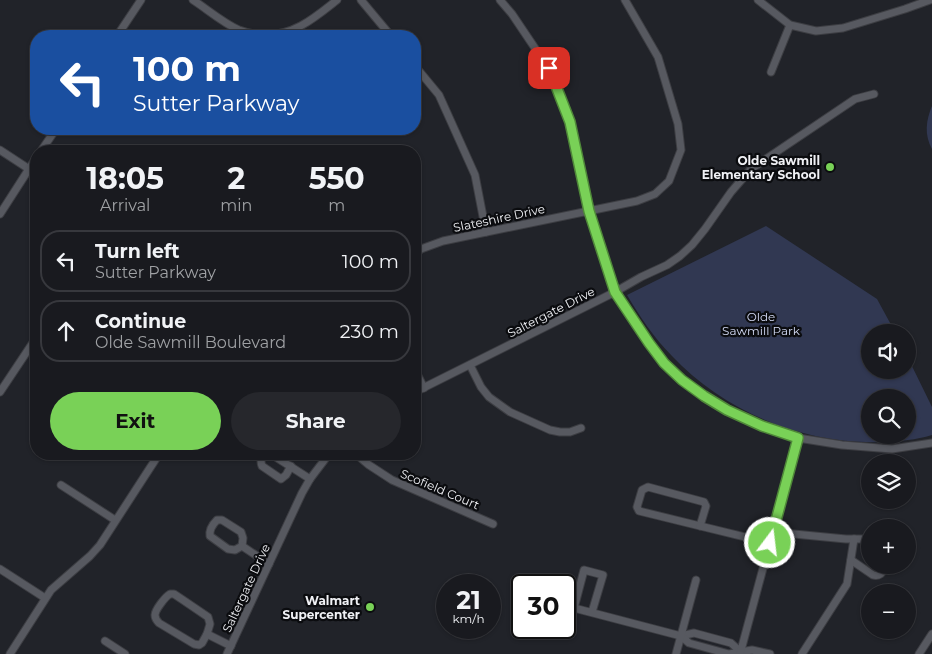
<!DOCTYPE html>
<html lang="en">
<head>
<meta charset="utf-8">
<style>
  :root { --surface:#191a1f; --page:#26272c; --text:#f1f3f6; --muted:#9fa1a4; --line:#37383d; --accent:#79d157 }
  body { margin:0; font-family:Montserrat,sans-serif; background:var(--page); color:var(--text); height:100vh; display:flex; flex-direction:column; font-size:19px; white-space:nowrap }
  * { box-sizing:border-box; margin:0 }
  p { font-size:16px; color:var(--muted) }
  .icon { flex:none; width:28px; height:28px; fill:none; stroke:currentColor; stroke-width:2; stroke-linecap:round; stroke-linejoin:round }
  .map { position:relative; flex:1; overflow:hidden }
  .drawer { position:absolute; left:30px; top:145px; width:391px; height:315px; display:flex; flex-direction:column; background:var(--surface); border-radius:20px; box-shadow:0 1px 4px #0004,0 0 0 1px var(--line) }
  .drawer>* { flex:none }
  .top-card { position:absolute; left:30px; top:30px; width:391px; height:105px; border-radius:20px; box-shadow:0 1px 4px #0004,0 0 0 1px var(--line); background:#1a4fa0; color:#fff; overflow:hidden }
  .fabs { position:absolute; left:861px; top:324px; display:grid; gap:10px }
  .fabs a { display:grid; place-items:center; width:55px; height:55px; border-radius:50%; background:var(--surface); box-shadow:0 1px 4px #0004,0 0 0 1px var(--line); font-size:25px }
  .speed { position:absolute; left:436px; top:574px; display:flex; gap:10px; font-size:25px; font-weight:700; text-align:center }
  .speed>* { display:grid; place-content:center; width:65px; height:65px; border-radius:50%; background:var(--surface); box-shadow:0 1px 4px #0004,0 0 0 1px var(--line); line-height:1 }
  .speed small { font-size:12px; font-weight:400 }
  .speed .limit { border:2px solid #111; border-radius:8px; background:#fff; color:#111 }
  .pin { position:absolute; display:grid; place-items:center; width:42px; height:42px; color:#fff; margin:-21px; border-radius:10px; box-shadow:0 2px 8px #0006 }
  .me { position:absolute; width:55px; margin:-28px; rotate:15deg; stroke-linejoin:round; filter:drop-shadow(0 0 4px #0008) }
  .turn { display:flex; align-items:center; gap:18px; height:105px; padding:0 20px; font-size:22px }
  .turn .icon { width:65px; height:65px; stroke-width:2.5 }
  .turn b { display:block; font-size:35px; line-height:42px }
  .eta { display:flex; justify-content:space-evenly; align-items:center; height:85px; text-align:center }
  .eta b { font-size:30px; font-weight:700; line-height:35px }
  .action { display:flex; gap:10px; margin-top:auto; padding:10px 20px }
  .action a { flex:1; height:58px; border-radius:30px; background:var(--accent); color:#111; font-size:20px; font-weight:700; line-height:58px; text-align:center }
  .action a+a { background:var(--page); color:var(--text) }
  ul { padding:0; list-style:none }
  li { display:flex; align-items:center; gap:15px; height:62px; margin:0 10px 8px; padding:0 10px; border:2px solid var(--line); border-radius:20px }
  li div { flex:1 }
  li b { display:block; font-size:19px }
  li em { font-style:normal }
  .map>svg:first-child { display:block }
  .green { fill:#313852; fill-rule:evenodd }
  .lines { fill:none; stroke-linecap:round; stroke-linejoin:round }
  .street-casing { stroke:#3d3e43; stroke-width:9 }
  .street { stroke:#575960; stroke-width:7 }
  .route-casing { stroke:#4f8839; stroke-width:12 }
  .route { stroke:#79d157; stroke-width:9 }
  .poi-dot { fill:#79d157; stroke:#0b0c0f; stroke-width:2 }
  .labels { text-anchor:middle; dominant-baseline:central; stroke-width:4.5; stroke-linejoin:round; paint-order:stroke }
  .poi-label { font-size:12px; font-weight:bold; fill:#f0f1f5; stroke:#0b0c0f; text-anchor:end }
  .street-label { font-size:12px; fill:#f0f1f5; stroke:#0b0c0f }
  .park-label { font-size:12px; fill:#d3daf4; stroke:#0b0c0f }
</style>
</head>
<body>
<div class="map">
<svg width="932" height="654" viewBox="0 0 932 654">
  <rect width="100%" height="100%" fill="#212329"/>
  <g class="green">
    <path d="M932,106V149C924,135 926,120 932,106Z"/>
    <path d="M766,226L877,299L895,332H870V370H908V358L932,407V435C916,440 900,441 883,442C805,445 726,413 672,356C654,338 640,317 627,295ZM870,398H908V435H870Z"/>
  </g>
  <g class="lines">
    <defs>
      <g id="street">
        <path d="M193,0C207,9 223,23 239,30C247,33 256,35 265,35C295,35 314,18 337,0"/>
        <polyline points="361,0 391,36"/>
        <polyline points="500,0 512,14 549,69 570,122 589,211 615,292 649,343 664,363 682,380 727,410 762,426 798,438 842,445 892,449 932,443"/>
        <polyline points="758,0 790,25 816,31 843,28 905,9 930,0"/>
        <polyline points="117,36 141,0"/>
        <polyline points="415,66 439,95 475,175 486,232"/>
        <polyline points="771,72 790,25"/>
        <polyline points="0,150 29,169"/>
        <polyline points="41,151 56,129"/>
        <polyline points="0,214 36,158"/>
        <polyline points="415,254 421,249 443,241 637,201 655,194 669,181 681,150 678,124 658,57 625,0"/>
        <polyline points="470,365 481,387 489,397 510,412 550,430 560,432 570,432 581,428"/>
        <polyline points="415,370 424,388"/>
        <polyline points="0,392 36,338"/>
        <polyline points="415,392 615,292 641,277 667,265 680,256 692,245 705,229 731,192 751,169 855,99 874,94"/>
        <path d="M267,454C261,456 260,461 262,466L281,479L286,475L291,466"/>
        <polyline points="271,454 310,479"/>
        <polyline points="356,454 369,465 392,480 493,524"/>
        <polyline points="61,485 115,520"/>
        <polygon points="648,487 704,502 706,506 700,526 639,511 637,507 642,490"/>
        <path d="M217,520H222L241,532L243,538L242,546L235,550L228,549L210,536C209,530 212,525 217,520Z"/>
        <polyline points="700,526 770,543"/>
        <polyline points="773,532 846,539 870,539"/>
        <polyline points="242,546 269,564"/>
        <path d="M851,560L873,575C881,577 883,571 887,565"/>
        <polyline points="0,569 45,598"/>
        <path d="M170,594H174L183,600L208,617L210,624L207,634L202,643L199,645L194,644L159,623C157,621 155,619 155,615C155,610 165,597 170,594Z"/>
        <polyline points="592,612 603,575 584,570 574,608 681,636 694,633 731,643 743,654"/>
        <polyline points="207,634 231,646"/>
        <polyline points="681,636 689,643 729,654 752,650 770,654"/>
        <polyline points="105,641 125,654"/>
        <polyline points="10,654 51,590 90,556 100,545 159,454"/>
        <polyline points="227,654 302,493 310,479 329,454"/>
        <polyline points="676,654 696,580"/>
        <polyline points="740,654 798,438"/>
        <polyline points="802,654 847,584 854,539"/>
        <polyline points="919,654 932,634"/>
      </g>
    </defs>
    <use href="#street" class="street-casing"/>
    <use href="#street" class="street"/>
  </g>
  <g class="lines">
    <defs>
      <polyline id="route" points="549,68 570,122 589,211 615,292 649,343 664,363 682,380 704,396 727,410 762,426 798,438 770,543"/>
    </defs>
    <use href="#route" class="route-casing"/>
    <use href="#route" class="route"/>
  </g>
  <g class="poi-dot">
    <circle cx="830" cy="167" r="5"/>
    <circle cx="370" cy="607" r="5"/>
  </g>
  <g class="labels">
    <g class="poi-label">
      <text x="820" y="160">Olde Sawmill<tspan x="820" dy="14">Elementary School</tspan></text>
      <text x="360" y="600">Walmart<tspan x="360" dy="14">Supercenter</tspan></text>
    </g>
    <g class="street-label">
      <text transform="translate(499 218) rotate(-12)">Slateshire Drive</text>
      <text transform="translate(551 312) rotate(-27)">Saltergate Drive</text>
      <text transform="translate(440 489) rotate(23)">Scofield Court</text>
      <text transform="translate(246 588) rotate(-65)">Saltergate Drive</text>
    </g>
    <g class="park-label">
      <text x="761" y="316">Olde<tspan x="761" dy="14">Sawmill Park</tspan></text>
    </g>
  </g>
</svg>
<div class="fabs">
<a><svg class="icon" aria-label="sound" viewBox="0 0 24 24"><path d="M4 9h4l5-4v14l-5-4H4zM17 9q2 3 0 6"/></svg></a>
<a><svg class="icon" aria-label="search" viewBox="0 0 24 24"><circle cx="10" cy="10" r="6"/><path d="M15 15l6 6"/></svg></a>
<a><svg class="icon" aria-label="layers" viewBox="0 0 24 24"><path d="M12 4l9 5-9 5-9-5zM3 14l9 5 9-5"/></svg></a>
<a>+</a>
<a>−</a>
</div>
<div class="speed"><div>21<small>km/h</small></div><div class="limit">30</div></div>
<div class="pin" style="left:549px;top:68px;background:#d93025"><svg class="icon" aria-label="arrive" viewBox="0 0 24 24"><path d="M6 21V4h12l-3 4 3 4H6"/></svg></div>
<svg class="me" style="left:770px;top:543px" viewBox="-20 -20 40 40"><circle r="17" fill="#79d157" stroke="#fff" stroke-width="3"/><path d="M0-11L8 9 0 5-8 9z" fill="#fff"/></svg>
<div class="top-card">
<div class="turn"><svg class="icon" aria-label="left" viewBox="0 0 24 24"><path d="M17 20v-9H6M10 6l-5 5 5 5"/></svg><div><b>100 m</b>Sutter Parkway</div></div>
</div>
<section class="drawer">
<div class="eta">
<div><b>18:05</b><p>Arrival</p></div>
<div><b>2</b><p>min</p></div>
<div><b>550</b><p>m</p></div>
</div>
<ul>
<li><svg class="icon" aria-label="left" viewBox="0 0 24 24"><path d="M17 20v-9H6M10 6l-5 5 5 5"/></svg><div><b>Turn left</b><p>Sutter Parkway</p></div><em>100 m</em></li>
<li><svg class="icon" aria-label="ahead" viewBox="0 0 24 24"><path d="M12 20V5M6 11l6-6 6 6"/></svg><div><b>Continue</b><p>Olde Sawmill Boulevard</p></div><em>230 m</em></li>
</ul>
<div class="action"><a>Exit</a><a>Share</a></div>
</section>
</div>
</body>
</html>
